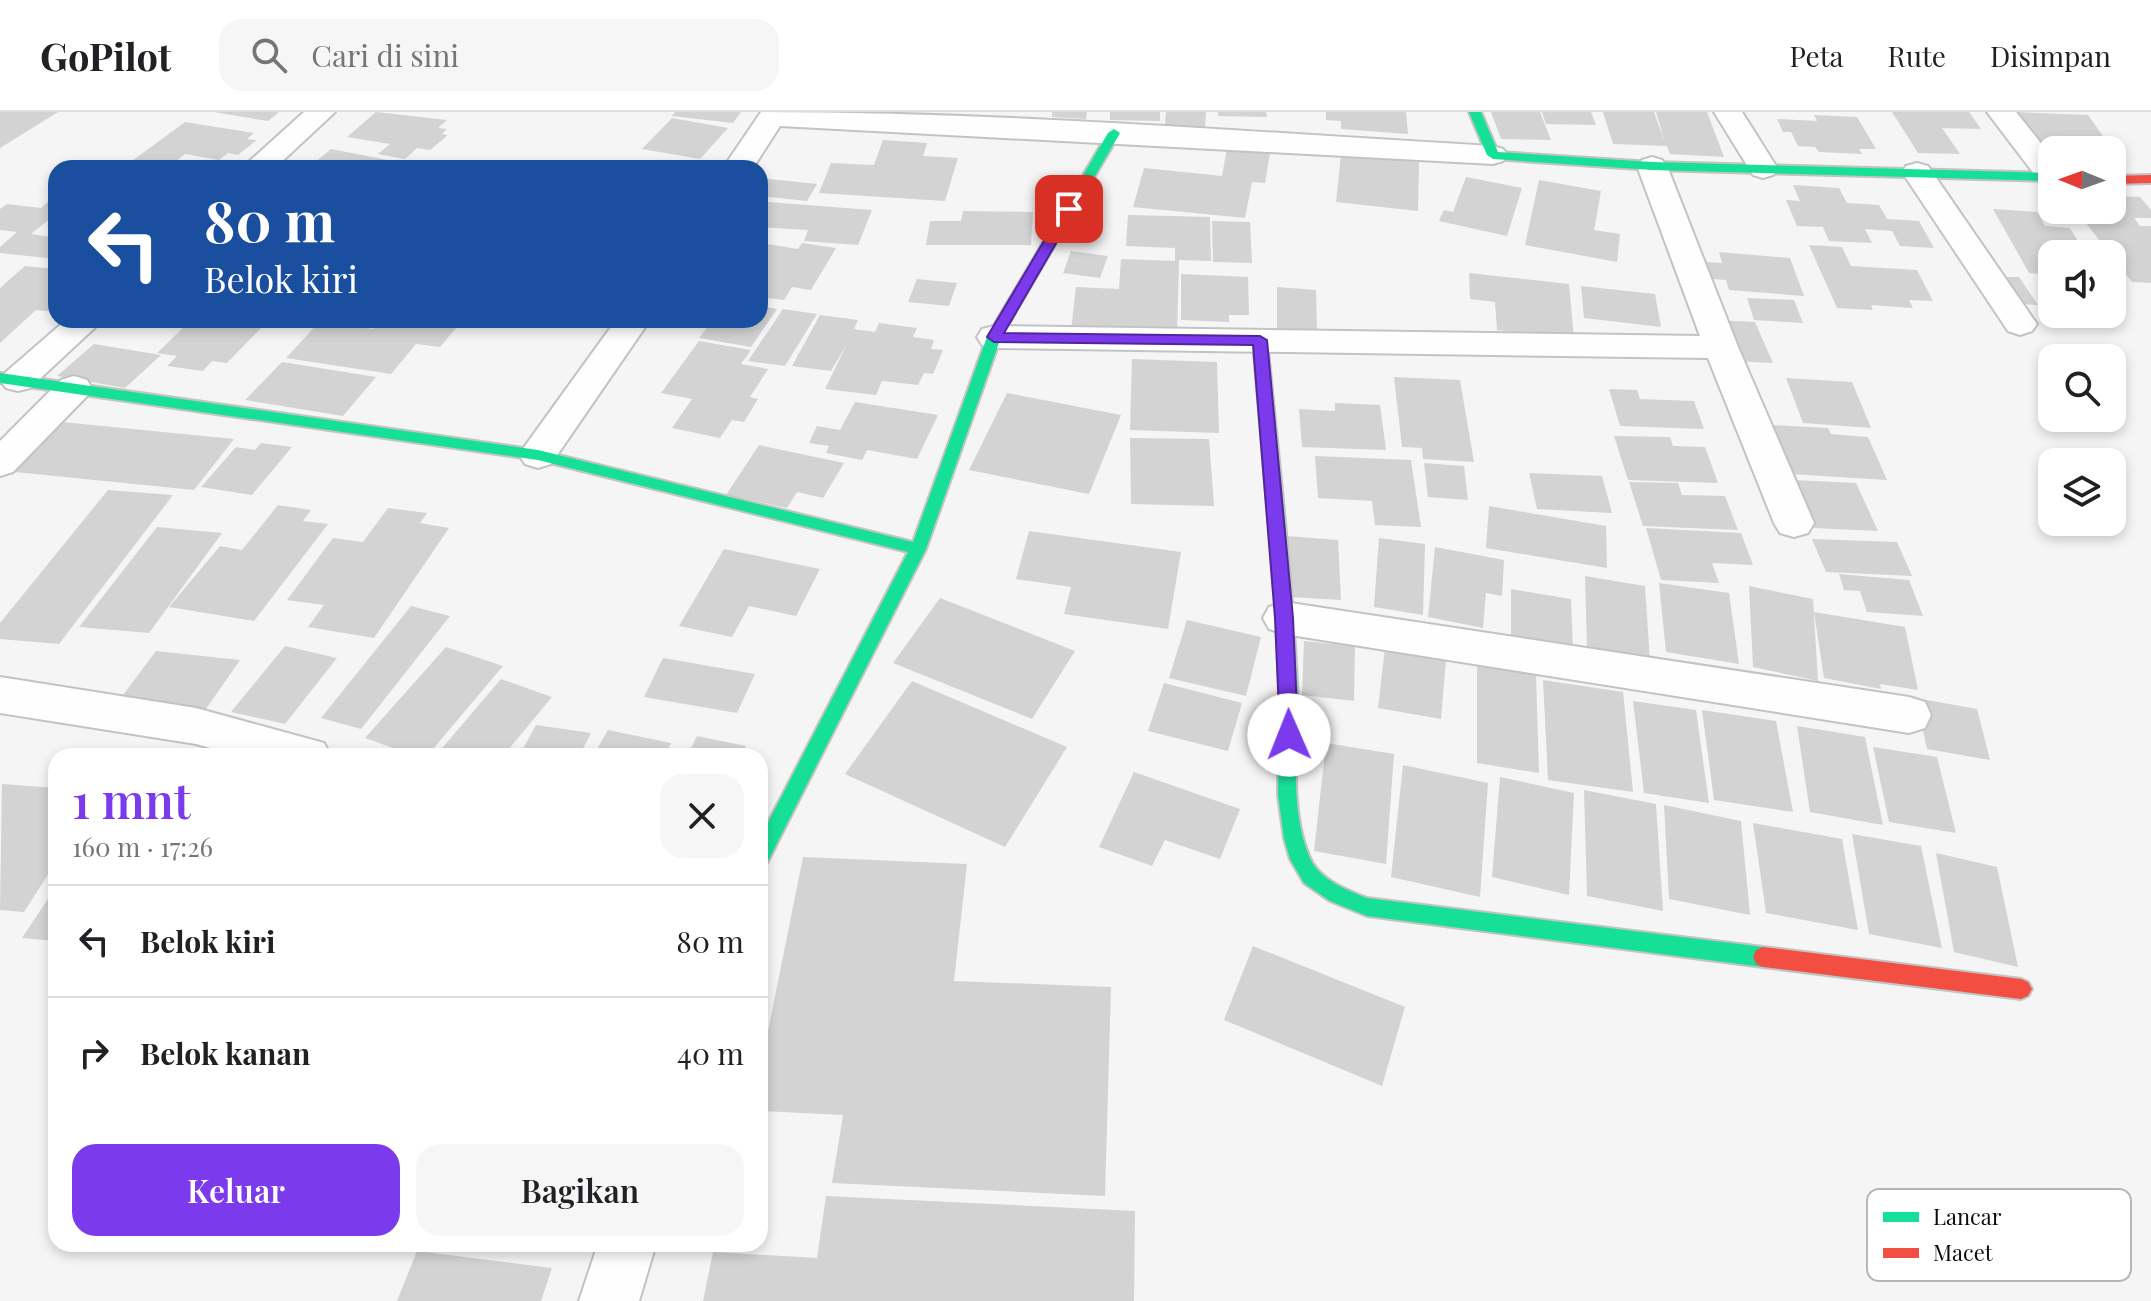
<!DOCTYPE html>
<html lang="id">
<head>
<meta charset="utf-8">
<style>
  :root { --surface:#fff; --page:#f6f6f6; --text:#202124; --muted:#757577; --line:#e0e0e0; --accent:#7c3aed }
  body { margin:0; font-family:"Playfair Display",serif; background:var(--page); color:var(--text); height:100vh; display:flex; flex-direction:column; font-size:30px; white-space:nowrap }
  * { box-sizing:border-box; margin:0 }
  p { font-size:26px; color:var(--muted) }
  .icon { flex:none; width:44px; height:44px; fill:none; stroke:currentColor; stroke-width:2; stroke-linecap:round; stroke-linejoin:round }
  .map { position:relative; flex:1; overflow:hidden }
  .side { position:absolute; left:48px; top:636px; width:720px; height:504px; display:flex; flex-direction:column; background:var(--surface); border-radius:24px; box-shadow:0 4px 12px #0003 }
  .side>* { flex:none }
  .guide { position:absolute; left:48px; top:48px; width:720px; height:168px; border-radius:24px; box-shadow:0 4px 12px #0003; background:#1a4fa0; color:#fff; overflow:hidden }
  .needle { width:52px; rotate:271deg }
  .fabs { position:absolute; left:2038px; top:24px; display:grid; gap:16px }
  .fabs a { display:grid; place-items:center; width:88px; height:88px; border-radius:16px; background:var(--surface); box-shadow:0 4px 12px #0003; font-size:40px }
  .pin { position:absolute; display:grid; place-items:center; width:68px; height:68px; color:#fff; margin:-34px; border-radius:16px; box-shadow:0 4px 12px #0006 }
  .me { position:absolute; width:88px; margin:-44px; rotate:359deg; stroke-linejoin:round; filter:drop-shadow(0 0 6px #0008) }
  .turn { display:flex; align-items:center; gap:28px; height:168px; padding:0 24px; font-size:36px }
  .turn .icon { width:104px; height:104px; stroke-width:2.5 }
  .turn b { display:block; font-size:56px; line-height:68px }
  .round { display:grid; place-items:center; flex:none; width:84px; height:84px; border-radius:24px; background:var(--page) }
  .head { display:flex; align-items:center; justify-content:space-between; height:136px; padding:0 24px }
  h1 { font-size:48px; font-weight:600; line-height:60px; color:var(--accent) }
  .cta { display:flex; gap:16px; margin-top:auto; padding:16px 24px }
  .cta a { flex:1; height:92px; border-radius:24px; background:var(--accent); color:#fff; font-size:32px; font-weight:600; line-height:92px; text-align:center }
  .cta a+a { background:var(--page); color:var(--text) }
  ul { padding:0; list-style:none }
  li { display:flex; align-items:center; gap:24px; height:112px; padding:0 24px; border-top:2px solid var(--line) }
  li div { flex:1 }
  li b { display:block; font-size:30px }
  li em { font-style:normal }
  header { display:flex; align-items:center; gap:48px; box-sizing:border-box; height:112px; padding:0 40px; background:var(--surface); border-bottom:2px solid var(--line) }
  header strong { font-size:38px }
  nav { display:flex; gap:44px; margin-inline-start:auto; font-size:28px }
  .search { width:560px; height:72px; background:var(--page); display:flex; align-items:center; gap:20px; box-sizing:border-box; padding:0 28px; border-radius:24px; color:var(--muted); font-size:30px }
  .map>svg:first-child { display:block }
  .building { fill:#d3d3d4 }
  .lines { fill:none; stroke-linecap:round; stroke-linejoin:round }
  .street-casing { stroke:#c3c3c3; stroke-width:4 }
  .fast-casing { stroke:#c3c3c3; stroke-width:4 }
  .jam-casing { stroke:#c3c3c3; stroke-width:4 }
  .street { fill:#fefefe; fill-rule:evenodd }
  .fast { fill:#16e098; fill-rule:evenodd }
  .jam { fill:#f24e42; fill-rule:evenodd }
  .route { fill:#7c3aed; stroke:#51269a; stroke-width:2 }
  .key { fill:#fff; stroke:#b6b6b6; stroke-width:2 }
  .key-label { font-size:22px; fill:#0c0c0d }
</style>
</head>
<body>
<header>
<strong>GoPilot</strong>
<div class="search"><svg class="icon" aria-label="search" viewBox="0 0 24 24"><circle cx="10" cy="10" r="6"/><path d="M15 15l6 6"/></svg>Cari di sini</div>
<nav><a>Peta</a><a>Rute</a><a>Disimpan</a></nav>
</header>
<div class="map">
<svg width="2151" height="1189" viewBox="0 0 2151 1189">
  <rect width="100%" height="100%" fill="#f5f5f6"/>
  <g class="building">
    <polygon points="0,0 58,0 0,36"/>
    <polygon points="214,0 279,0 268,9"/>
    <polygon points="376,0 447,8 438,16 447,17 442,22 448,23 430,38 417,36 405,47 378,42 390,32 347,25"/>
    <polygon points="675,0 741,0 733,11 672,4"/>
    <polygon points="1052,0 1087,0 1086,7 1052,5"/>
    <polygon points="1110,0 1160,0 1160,9 1110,8"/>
    <polygon points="1166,0 1206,0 1205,16 1165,14"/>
    <polygon points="1218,0 1266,0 1267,5 1218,4"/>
    <polygon points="1326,0 1406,0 1408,22 1341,17 1341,9 1326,8"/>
    <polygon points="1491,0 1540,0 1551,28 1501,27"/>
    <polygon points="1542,0 1591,0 1596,13 1546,12"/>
    <polygon points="1603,0 1654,0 1665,30 1656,0 1707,0 1724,45 1670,42 1667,34 1613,32"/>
    <polygon points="1892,0 1969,0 1981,17 1942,16 1960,42 1918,41"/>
    <polygon points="2015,0 2088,3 2118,45 2112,45 2112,38 2041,40"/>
    <polygon points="1814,3 1857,5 1876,37 1859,37 1862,42 1819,40 1815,35 1798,34 1791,20 1783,20 1777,7 1817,9"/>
    <polygon points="672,6 728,16 700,47 642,37"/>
    <polygon points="185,10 254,21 247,27 257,28 238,43 228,41 219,48 185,42 167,56 125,54"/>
    <polygon points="883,28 927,31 923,44 958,46 945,89 819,81 831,51 874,53"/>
    <polygon points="1227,36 1270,41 1265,71 1252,70 1245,106 1133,95 1144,56 1222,64"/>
    <polygon points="331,37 388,48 378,56 308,56"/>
    <polygon points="1341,42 1419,50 1418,99 1336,90"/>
    <polygon points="1466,65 1522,76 1507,124 1439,109 1444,98 1453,100"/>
    <polygon points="760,66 817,72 807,89 760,84"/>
    <polygon points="1539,68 1601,79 1594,118 1620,122 1617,150 1525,133"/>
    <polygon points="1793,73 1839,76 1847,91 1879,93 1887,107 1919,109 1934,136 1900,134 1892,119 1865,117 1872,131 1829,129 1823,115 1797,114 1786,88 1800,89"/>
    <polygon points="2038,82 2052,82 2052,98 2112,98 2112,84 2140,85 2151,98 2151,106 2134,106 2140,114 2151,114 2151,171 2132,170 2086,111 2059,110"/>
    <polygon points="56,83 56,102 31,122 51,125 56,121 56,147 0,141 0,135 17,120 0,118 0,97 7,92 41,96"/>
    <polygon points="768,90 872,98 858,133 804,129 808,118 760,115 760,107"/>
    <polygon points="1993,97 2037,100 2045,114 2070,116 2086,142 2052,142 2052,163 2029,161"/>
    <polygon points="963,99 1033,100 1031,133 926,133 930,109 961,109"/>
    <polygon points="1128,103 1210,105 1211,149 1179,148 1177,223 1071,218 1076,175 1119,177 1121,147 1175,149 1175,136 1126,134"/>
    <polygon points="1212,109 1250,110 1252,151 1213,150"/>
    <polygon points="760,131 798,137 802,131 836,136 811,178 792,175 784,188 760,185"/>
    <polygon points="1809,133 1842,135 1851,154 1917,158 1933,189 1909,188 1913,196 1871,193 1873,198 1837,196"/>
    <polygon points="1071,139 1108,144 1100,166 1063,161"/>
    <polygon points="1719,140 1790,146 1804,184 1729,178 1726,168 1711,167 1706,150 1722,151"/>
    <polygon points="25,154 56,157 56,200 36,198 0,231 0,176"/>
    <polygon points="1469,161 1569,172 1574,226 1497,218 1495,190 1470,187"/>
    <polygon points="1181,162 1248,165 1249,203 1229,203 1229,210 1181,208"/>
    <polygon points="1991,165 2019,165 2038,193 2010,192"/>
    <polygon points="917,167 957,171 949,194 908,190"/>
    <polygon points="1581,174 1655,182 1661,215 1584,206"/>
    <polygon points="1277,175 1316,178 1317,219 1277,216"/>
    <polygon points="1747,186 1794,188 1803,211 1754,208"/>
    <polygon points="760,194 777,197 751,235 699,226 713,208 760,208"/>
    <polygon points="783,197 817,202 785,254 748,249"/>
    <polygon points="820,203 858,208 854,217 875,220 879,211 917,216 913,225 934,228 931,237 943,238 933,262 924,261 918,273 882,269 876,283 825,277 847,232 831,259 792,254"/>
    <polygon points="191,208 269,208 227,251 212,249 203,259 167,254 177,244 157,241"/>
    <polygon points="382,208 461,210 440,235 416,232 391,262 286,246 320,209 373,217"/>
    <polygon points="1715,208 1755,210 1773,251 1731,249"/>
    <polygon points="699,229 751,238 741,252 768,257 750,285 758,287 744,310 732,308 720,326 672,316 692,287 661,281"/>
    <polygon points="94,232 161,243 125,276 57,264"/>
    <polygon points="1132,247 1217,250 1219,321 1130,318"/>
    <polygon points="282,250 376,265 343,304 245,288"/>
    <polygon points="1394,265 1460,268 1474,350 1423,347 1422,336 1402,335"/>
    <polygon points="1786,266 1852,270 1871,316 1803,311"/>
    <polygon points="1609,277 1637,278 1640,287 1694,289 1704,317 1620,314"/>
    <polygon points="1007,281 1121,303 1089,382 969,358"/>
    <polygon points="855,290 938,303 917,347 867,338 862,348 826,341 829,334 809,331 817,314 840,318"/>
    <polygon points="1335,291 1380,293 1386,338 1302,335 1299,297 1335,299"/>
    <polygon points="52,309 234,327 194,378 5,359"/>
    <polygon points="1771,313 1828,316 1831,322 1868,325 1887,368 1790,362"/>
    <polygon points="1614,324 1670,325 1673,334 1705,335 1718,371 1628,368"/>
    <polygon points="1130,326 1209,327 1214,394 1131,392"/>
    <polygon points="261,331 292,335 252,383 201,375 236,335 255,338"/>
    <polygon points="759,333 844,351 823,386 797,380 787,396 726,383"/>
    <polygon points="1315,344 1411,348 1421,415 1375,413 1372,389 1318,386"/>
    <polygon points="1424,351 1464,354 1468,388 1428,385"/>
    <polygon points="1529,361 1602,364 1612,401 1537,397"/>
    <polygon points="1793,368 1856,371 1878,419 1813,416"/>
    <polygon points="1629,370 1678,371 1682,383 1725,384 1738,418 1643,414"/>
    <polygon points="108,378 173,383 59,532 0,527 0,511"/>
    <polygon points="278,393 311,398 303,409 328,412 254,509 169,495 220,434 242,438"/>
    <polygon points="1489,394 1606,414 1607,456 1486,436"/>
    <polygon points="388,396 427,401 420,411 449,416 374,526 308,515 324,493 287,488 333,426 363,430"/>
    <polygon points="157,415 222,421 149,521 79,515"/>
    <polygon points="1646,416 1741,421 1753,453 1712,451 1719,471 1661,468"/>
    <polygon points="1029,419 1181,440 1168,517 1064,502 1071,475 1016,467"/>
    <polygon points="1287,424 1338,428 1341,488 1289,485"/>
    <polygon points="1379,426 1425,432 1423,503 1374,495"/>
    <polygon points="1812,427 1897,430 1912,464 1826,460"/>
    <polygon points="1435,435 1504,448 1502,484 1486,481 1483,516 1428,505"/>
    <polygon points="724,437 820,457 796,504 749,494 732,525 679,514"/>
    <polygon points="1839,462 1909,468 1923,504 1867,500 1860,479 1844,478"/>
    <polygon points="1585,464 1645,474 1650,550 1587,539"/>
    <polygon points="1659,471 1729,481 1739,552 1666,540"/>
    <polygon points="1749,474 1813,487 1818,569 1753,555"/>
    <polygon points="1511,477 1571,487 1573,539 1511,529"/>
    <polygon points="940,486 1075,539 1032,607 893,551"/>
    <polygon points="411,494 450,504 361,617 321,606"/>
    <polygon points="1814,500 1905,515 1918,578 1880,572 1881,577 1824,566"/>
    <polygon points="1187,508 1261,525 1246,584 1169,566"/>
    <polygon points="1304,529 1355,534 1354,589 1302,583"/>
    <polygon points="285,534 337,546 285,612 231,600"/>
    <polygon points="446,535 503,554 427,644 415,644 365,626"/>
    <polygon points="1385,536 1446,547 1441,607 1378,596"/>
    <polygon points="156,539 240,548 206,597 120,587"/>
    <polygon points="663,546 755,562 737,601 644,585"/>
    <polygon points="1477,552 1536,561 1539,661 1477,651"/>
    <polygon points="501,567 552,585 503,644 438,641"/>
    <polygon points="1543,568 1623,580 1633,680 1548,668"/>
    <polygon points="912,569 1067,635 1005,735 845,662"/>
    <polygon points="1164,571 1242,591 1228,639 1148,619"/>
    <polygon points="1916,586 1977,597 1990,648 1927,637"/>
    <polygon points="1633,589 1696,598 1709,691 1644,681"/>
    <polygon points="1702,598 1776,609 1793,700 1714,688"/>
    <polygon points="536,613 591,621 579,644 519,644"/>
    <polygon points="1797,614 1865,625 1883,713 1810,700"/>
    <polygon points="608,618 671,631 665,644 593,644"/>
    <polygon points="697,624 746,634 742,644 687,644"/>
    <polygon points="1326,631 1394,642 1386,752 1314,739"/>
    <polygon points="1873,635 1937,645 1956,721 1889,710"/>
    <polygon points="1403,653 1488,671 1480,785 1391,765"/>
    <polygon points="1134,660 1240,697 1220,747 1165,728 1152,754 1099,735"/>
    <polygon points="1500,665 1574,681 1569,783 1492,765"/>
    <polygon points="2,672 56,676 56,750 24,800 0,798"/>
    <polygon points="1584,678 1656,692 1663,799 1587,784"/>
    <polygon points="1664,693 1741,709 1750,803 1669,787"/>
    <polygon points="1753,711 1842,727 1858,818 1766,801"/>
    <polygon points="1852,722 1921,734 1942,836 1869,822"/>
    <polygon points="1936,741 1997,755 2018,855 1954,840"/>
    <polygon points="803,745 967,752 954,869 1111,875 1105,1084 832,1071 843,1003 760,999 760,959"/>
    <polygon points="56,775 56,829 22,826"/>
    <polygon points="1253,834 1405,895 1382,974 1224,908"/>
    <polygon points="826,1084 1135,1099 1134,1189 703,1189 713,1140 817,1146"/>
    <polygon points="417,1139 552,1156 541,1189 397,1189"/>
  </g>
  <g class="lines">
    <defs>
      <g id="street">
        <polygon points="304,0 335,0 275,56 242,56"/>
        <path d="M761,0C1005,0 1249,20 1493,34L1503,37L1508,43L1503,49L1493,52L780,14L753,56H723Z"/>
        <polygon points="1714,0 1742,0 1778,57 1773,63 1763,66 1753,63"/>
        <polygon points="1987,0 2016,0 2052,45 2052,74 2041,71"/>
        <polygon points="1652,45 1662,48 1667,54 1738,235 1814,411 1808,421 1794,425 1780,421 1774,411 1708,246 994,236 982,233 977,225 982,217 994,214 1700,224 1637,54 1642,48"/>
        <polygon points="1917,51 1928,54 2032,205 2037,212 2032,219 2020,223 2008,219 1902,60 1906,54"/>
        <polygon points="66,208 103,208 30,276 18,279 6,276 0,268 6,260"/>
        <polygon points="616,208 650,208 551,352 538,356 525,352 519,343 525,334"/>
        <polygon points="74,264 87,268 92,276 87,284 13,360 0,364 0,329 61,268"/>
        <polygon points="1284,490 1909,585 1925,590 1931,603 1925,616 1909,621 1284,522 1269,517 1263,506 1269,495"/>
        <polygon points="0,565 196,596 324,631 331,644 239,644 196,632 0,601"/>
        <polygon points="598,1132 656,1132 639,1189 579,1189"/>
      </g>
      <g id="fast">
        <polygon points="1469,0 1481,0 1498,40 1652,50 2052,61 2052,69 1652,58 1493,47 1487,43"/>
        <polygon points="1114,17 1120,21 1001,225 926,437 767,751 760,754 760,726 908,440 538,348 0,271 0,261 538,338 913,430 987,225 1108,21"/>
        <path d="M1260,224L1267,228C1278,342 1291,455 1297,569C1300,626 1287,690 1309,744C1318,767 1346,778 1367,786L1763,835L1770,838L1773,845L1770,852L1763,855L1367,804L1330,789L1304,771L1290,747L1284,726L1278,683L1279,573L1275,487L1253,228Z"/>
      </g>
      <g id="jam">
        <polygon points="2151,63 2151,71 2112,72 2112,64"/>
        <polygon points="1763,835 2021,867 2028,870 2032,877 2028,884 2021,887 1763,855 1756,852 1753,845 1756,838"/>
      </g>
    </defs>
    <use href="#street" class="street-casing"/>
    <use href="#fast" class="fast-casing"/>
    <use href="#jam" class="jam-casing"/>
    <use href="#street" class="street"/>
    <use href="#fast" class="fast"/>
    <use href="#jam" class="jam"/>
  </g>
  <polygon class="route" points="1069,93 1076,97 1004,221 1260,224 1267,228 1293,506 1298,623 1295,628 1282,628 1280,623 1275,506 1253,233 994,230 987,225 1063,97"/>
  <rect x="1867" y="1077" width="264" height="92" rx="12" class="key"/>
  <rect x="1883" y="1100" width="36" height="10" fill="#16e098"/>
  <rect x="1883" y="1136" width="36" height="10" fill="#f24e42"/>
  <g class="key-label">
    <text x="1933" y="1113">Lancar</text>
    <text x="1933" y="1149">Macet</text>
  </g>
</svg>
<div class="fabs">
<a><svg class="needle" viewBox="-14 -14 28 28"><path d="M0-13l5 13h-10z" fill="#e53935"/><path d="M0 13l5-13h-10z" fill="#757577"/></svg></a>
<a><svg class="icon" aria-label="sound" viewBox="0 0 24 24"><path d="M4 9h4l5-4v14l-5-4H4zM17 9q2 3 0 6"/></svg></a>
<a><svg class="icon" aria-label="search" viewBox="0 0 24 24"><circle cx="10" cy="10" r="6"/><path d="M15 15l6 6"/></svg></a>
<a><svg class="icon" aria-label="layers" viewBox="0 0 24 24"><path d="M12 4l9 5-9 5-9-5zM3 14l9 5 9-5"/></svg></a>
</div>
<div class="pin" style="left:1069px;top:97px;background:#d93025"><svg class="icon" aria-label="arrive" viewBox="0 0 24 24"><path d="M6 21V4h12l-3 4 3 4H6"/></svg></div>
<svg class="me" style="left:1289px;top:623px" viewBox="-20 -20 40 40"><circle r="19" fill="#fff"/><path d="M0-13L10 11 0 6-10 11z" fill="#7c3aed"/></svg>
<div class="guide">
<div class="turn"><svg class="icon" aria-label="left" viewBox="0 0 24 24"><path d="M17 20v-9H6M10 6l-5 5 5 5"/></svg><div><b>80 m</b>Belok kiri</div></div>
</div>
<section class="side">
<div class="head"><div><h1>1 mnt</h1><p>160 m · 17:26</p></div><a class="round"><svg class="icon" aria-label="close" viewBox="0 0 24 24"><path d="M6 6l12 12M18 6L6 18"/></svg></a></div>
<ul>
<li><svg class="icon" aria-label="left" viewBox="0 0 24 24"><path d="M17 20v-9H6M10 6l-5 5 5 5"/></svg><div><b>Belok kiri</b></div><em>80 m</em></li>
<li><svg class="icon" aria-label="right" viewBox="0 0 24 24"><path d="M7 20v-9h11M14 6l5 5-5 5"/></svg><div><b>Belok kanan</b></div><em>40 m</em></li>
</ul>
<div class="cta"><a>Keluar</a><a>Bagikan</a></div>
</section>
</div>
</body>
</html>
